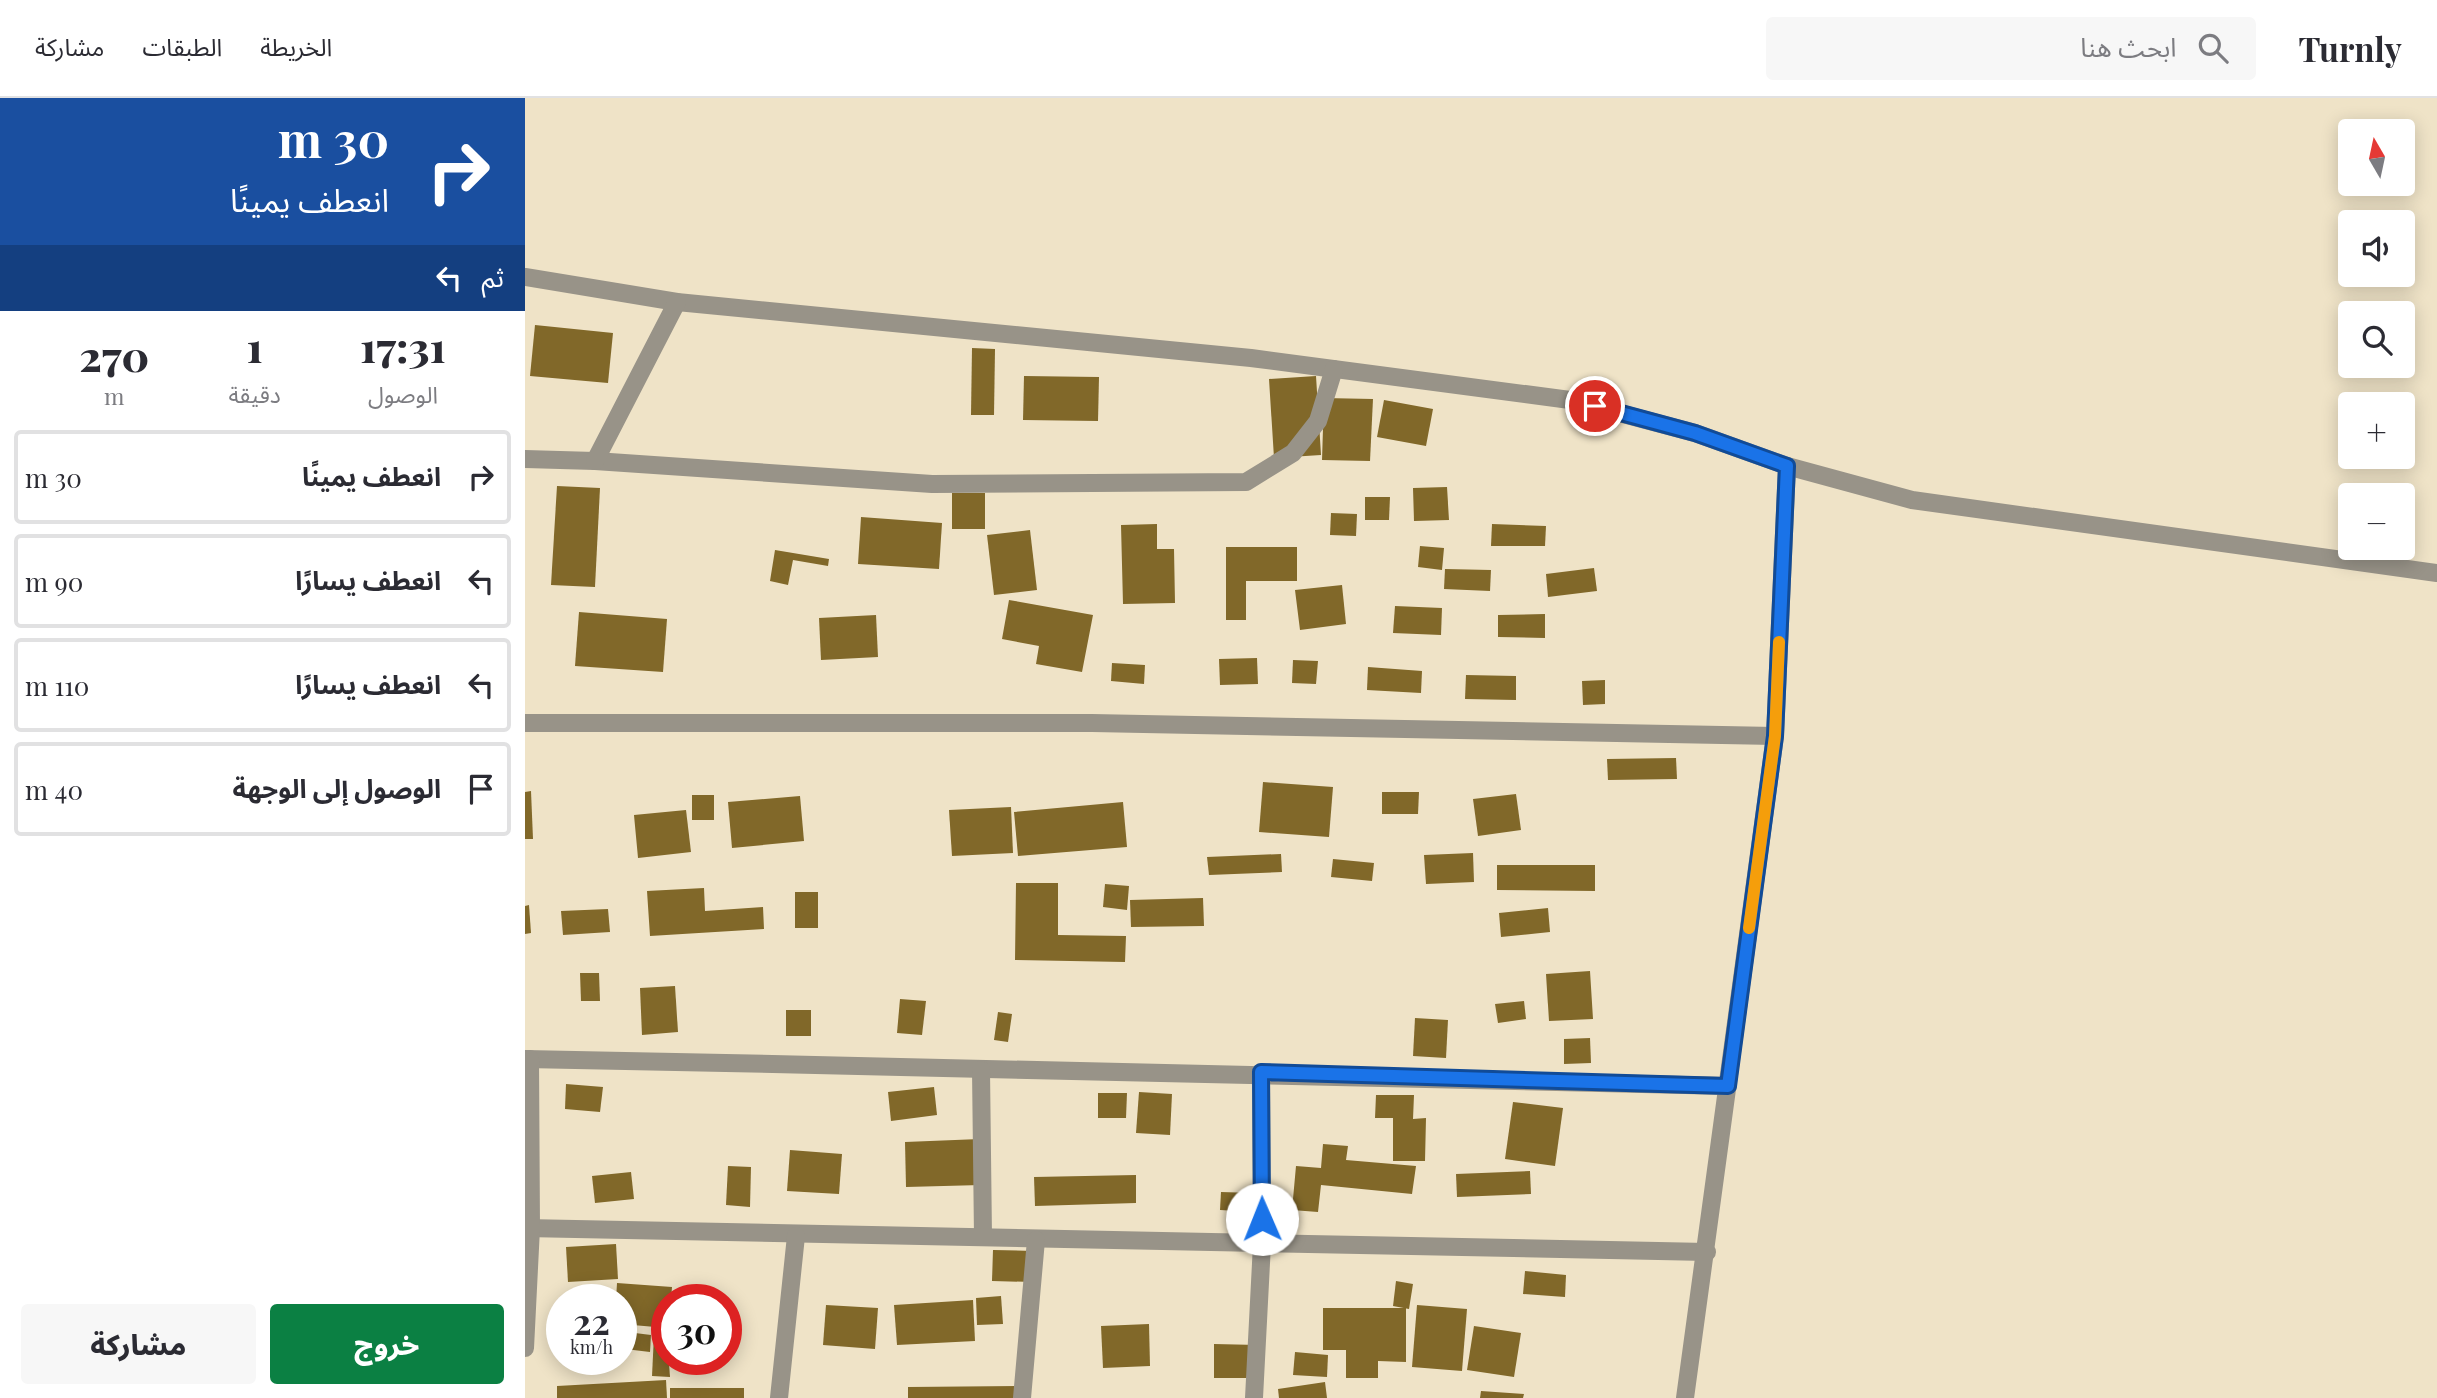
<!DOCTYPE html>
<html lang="ar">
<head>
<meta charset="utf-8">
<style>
  :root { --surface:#fff; --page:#f7f7f7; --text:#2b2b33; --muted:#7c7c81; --line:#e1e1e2; --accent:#0b8043 }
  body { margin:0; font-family:"Playfair Display","Noto Sans Arabic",serif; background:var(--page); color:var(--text); direction:rtl; height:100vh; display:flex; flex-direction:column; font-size:26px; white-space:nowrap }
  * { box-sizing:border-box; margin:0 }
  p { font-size:23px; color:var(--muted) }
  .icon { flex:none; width:38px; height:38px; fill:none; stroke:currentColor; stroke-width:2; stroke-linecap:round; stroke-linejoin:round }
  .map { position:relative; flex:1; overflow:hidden; direction:ltr }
  .drawer { display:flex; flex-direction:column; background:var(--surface); width:525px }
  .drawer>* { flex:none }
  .hud { background:#1a4fa0; color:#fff; overflow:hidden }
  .needle { width:46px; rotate:351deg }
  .fabs { position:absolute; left:1813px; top:21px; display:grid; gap:14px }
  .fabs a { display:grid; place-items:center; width:77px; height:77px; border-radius:7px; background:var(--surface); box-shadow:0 4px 18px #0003; font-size:35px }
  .speed { position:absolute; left:21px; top:1186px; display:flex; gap:14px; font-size:35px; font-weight:700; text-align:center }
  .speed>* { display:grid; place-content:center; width:91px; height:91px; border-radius:50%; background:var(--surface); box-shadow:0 4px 18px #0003; line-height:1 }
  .speed small { font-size:18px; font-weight:400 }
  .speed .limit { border:10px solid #d22; background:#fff; color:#111 }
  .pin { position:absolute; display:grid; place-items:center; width:60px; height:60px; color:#fff; margin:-30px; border:4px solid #fff; border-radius:50%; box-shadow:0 2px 7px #0007 }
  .me { position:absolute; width:77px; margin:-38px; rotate:359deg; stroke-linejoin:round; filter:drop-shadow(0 0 5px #0008) }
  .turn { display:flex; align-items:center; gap:24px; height:147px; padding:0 21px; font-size:32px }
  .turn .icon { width:91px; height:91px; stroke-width:2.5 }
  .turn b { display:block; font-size:49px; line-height:60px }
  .then { display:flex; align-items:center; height:66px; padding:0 21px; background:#0003; gap:14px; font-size:26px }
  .eta { display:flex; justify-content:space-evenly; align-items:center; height:119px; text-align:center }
  .eta b { font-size:42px; font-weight:800; line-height:49px }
  .cta { display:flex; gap:14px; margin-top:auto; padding:14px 21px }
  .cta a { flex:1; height:80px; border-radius:7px; background:var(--accent); color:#fff; font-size:28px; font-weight:800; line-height:80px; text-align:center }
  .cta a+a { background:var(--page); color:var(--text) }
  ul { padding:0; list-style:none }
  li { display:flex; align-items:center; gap:21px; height:94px; margin:0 14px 10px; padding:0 7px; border:4px solid var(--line); border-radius:7px }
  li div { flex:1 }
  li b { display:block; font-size:26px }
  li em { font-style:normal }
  header { display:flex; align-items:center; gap:42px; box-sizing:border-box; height:98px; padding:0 35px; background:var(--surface); border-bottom:2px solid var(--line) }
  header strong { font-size:33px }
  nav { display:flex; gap:38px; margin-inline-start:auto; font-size:24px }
  .search { width:490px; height:63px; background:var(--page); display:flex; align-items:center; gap:18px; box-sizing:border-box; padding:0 24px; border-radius:7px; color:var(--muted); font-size:26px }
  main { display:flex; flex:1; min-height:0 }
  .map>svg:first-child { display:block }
  .building { fill:#816829 }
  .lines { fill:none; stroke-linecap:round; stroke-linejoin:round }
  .street { stroke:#989388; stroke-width:18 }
  .route-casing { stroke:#114b97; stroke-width:18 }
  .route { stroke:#1a73e8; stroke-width:12 }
  .slow { stroke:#f59e0b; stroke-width:12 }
</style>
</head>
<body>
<header>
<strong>Turnly</strong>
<div class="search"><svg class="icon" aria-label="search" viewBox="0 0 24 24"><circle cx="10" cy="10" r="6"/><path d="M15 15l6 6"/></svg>ابحث هنا</div>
<nav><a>الخريطة</a><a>الطبقات</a><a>مشاركة</a></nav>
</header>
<main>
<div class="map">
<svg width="1912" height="1300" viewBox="0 0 1912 1300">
  <rect width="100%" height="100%" fill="#efe3c7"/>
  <g class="building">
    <polygon points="10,227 88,235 83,285 5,278"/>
    <polygon points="447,250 470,251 469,317 446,317"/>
    <polygon points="499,278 574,279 573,323 498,322"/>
    <polygon points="791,278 796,357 749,360 744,281"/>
    <polygon points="799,300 848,301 845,363 797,362"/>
    <polygon points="859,302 908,311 901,348 852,339"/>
    <polygon points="32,388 75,390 70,489 26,487"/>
    <polygon points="922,389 924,422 889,423 888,390"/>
    <rect x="427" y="395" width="33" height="36"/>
    <polygon points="840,399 865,399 864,422 840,422"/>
    <polygon points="806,415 832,416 831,438 805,437"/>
    <polygon points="336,419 417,425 414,471 333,466"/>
    <polygon points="632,426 632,451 649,451 650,505 598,506 596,427"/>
    <polygon points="967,426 1021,428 1020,448 966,448"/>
    <polygon points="505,432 512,492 469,497 462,437"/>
    <polygon points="895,448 919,450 917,472 893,469"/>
    <polygon points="701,449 772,449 772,483 721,483 721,522 701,522"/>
    <polygon points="250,452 304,461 303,468 268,462 263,487 245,483"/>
    <polygon points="1069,470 1072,493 1023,499 1021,476"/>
    <polygon points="920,471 966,472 965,493 919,491"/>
    <polygon points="817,487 821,526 775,532 770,492"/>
    <polygon points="484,502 568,517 557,574 511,566 514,548 477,541"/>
    <polygon points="870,508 917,510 916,537 868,535"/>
    <polygon points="54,514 142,521 138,574 50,568"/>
    <polygon points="1020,516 1020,540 973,539 973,517"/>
    <polygon points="351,517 353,559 296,562 294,520"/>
    <polygon points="732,560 733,586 695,587 694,561"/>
    <polygon points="768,562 793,563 791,586 767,585"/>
    <polygon points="587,565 620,567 619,586 586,583"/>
    <polygon points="843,569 897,573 896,595 842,592"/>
    <polygon points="941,577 991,578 991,602 940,601"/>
    <polygon points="1080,582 1080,606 1058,607 1057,583"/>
    <polygon points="1151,660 1152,681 1083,682 1082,661"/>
    <polygon points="738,684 808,689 804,739 734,734"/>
    <polygon points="6,693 8,741 0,741 0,694"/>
    <polygon points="857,694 894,694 893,716 857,716"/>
    <polygon points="991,696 996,732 953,738 948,701"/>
    <rect x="167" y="697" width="22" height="25"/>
    <polygon points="275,698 279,743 207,750 203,704"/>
    <polygon points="598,704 602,749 493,758 489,714"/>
    <polygon points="486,709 488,755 427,758 424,712"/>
    <polygon points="161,712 166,754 113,760 109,717"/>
    <polygon points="948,755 949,784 901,786 899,757"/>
    <polygon points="756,756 757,774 684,777 682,759"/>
    <polygon points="808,761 849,765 847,783 806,779"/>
    <polygon points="972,767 1070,767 1070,793 972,792"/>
    <polygon points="491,785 533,785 533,837 601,838 600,864 490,862"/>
    <polygon points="580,786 604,788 602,812 578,809"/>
    <polygon points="179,790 180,813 238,809 239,831 125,838 122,793"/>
    <rect x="270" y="794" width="23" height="36"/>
    <polygon points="678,800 679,828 606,829 605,802"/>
    <polygon points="4,807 6,835 0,836 0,808"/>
    <polygon points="1023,810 1025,834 976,839 974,815"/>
    <polygon points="83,811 85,834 38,837 36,813"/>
    <polygon points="1065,873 1068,921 1024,923 1021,876"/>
    <polygon points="55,875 74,875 75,903 56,903"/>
    <polygon points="150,888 153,934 117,937 115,890"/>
    <polygon points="375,901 401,903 397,937 372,935"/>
    <polygon points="999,903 1001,921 973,925 970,906"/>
    <rect x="261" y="912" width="25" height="26"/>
    <polygon points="473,914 487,916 483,944 469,942"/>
    <polygon points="890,920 923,922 921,960 888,958"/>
    <polygon points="1065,940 1066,965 1039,966 1039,941"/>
    <polygon points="41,986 78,989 75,1014 40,1011"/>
    <polygon points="409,989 412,1017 366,1023 363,994"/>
    <polygon points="614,994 647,996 645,1037 611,1035"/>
    <polygon points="573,995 602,995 601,1020 573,1020"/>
    <polygon points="851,997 889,997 888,1021 901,1020 900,1063 868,1063 868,1020 850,1020"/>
    <polygon points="988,1004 1038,1010 1030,1068 980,1061"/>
    <polygon points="455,1041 456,1087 381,1089 380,1044"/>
    <polygon points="798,1046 823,1048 821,1062 891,1068 887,1096 796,1087 793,1114 767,1112 771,1068 796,1070"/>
    <polygon points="265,1052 317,1056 314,1096 262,1093"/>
    <polygon points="203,1068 226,1069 225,1109 201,1107"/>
    <polygon points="1005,1073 1006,1096 932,1099 931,1076"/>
    <polygon points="106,1074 109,1101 70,1105 67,1078"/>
    <polygon points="611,1077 611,1105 510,1108 509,1079"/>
    <polygon points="696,1094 729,1095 729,1114 695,1112"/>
    <polygon points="91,1146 93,1181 43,1184 41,1149"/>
    <polygon points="468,1152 509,1153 508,1184 467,1183"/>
    <polygon points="1000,1173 1041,1177 1040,1199 998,1196"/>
    <polygon points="871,1183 888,1186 884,1211 868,1208"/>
    <polygon points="92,1185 147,1189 146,1202 142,1202 142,1230 96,1226 96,1202 91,1202"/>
    <polygon points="476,1198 478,1226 452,1227 451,1200"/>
    <polygon points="448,1202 450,1243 372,1247 369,1207"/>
    <polygon points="301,1207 353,1210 350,1251 298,1247"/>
    <polygon points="892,1207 942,1211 937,1273 887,1269"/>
    <polygon points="798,1210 881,1210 881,1264 853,1263 853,1280 821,1280 821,1252 798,1252"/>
    <polygon points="624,1226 625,1268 578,1270 576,1228"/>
    <polygon points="949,1228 996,1235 989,1279 942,1272"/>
    <polygon points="102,1234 126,1237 125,1254 100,1251"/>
    <polygon points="129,1237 142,1238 145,1279 127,1278"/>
    <polygon points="689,1246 733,1247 733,1280 689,1280"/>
    <polygon points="770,1254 803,1257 802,1279 768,1277"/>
    <polygon points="141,1282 142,1300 32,1300 32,1288"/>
    <polygon points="800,1284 802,1300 754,1300 753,1291"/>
    <polygon points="495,1288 495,1300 383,1300 383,1289"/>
    <rect x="145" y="1290" width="74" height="10"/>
    <polygon points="956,1293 999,1296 998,1300 955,1300"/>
  </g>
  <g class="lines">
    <g class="street">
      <polyline points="0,179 152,204 726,260 1045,302 1170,335 1262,368 1387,402 1912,475"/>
      <polyline points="0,361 70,363 407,386 721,384 768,355 793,323 809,271"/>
      <polyline points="70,363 152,204"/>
      <polyline points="0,625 567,625 1250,638"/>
      <path d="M0,961C401,969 802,976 1203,988"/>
      <polyline points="456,972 458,1139"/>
      <polyline points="0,1130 1182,1154"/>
      <polyline points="0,1250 6,1130 5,961"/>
      <polyline points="254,1300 271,1138"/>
      <polyline points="497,1300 511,1142"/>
      <polyline points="729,1300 737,1146 736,974"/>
      <polyline points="1160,1300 1250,638 1262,368"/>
    </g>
  </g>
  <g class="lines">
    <defs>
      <polyline id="route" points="737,1121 736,974 1203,988 1250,638 1262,368 1170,335 1070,308"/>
    </defs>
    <use href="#route" class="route-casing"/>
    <use href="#route" class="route"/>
    <polyline class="slow" points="1224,830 1250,638 1254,544"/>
  </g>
</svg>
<div class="fabs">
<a><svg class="needle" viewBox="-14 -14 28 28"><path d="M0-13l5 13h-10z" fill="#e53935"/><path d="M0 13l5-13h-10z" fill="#7c7c81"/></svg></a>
<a><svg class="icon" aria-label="sound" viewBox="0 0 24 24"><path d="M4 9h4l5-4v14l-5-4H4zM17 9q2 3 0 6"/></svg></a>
<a><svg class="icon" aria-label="search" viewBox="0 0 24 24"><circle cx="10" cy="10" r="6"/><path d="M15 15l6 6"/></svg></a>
<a>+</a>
<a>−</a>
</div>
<div class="speed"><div>22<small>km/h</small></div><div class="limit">30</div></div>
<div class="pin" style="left:1070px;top:308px;background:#d93025"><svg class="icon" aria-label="arrive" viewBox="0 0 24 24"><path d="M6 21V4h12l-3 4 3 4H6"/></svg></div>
<svg class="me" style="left:737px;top:1121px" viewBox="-20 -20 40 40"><circle r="19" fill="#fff"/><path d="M0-13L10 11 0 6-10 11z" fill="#1a73e8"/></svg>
</div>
<section class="drawer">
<div class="hud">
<div class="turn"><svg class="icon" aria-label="right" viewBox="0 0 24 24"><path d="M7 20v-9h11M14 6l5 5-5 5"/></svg><div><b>30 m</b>انعطف يمينًا</div></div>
<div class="then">ثم<svg class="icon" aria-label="left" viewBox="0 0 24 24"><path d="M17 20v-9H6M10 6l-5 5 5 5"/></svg></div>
</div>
<div class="eta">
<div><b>17:31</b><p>الوصول</p></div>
<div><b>1</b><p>دقيقة</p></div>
<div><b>270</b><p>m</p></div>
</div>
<ul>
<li><svg class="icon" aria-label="right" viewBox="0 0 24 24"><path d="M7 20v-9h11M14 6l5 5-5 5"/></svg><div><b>انعطف يمينًا</b></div><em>30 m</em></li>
<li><svg class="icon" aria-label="left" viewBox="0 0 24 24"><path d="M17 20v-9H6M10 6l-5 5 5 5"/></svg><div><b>انعطف يسارًا</b></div><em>90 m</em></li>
<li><svg class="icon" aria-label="left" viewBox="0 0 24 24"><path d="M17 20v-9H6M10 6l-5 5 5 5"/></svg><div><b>انعطف يسارًا</b></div><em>110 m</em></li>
<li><svg class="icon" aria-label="arrive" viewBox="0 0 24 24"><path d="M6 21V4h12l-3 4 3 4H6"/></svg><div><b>الوصول إلى الوجهة</b></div><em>40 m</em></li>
</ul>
<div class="cta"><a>خروج</a><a>مشاركة</a></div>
</section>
</main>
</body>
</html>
